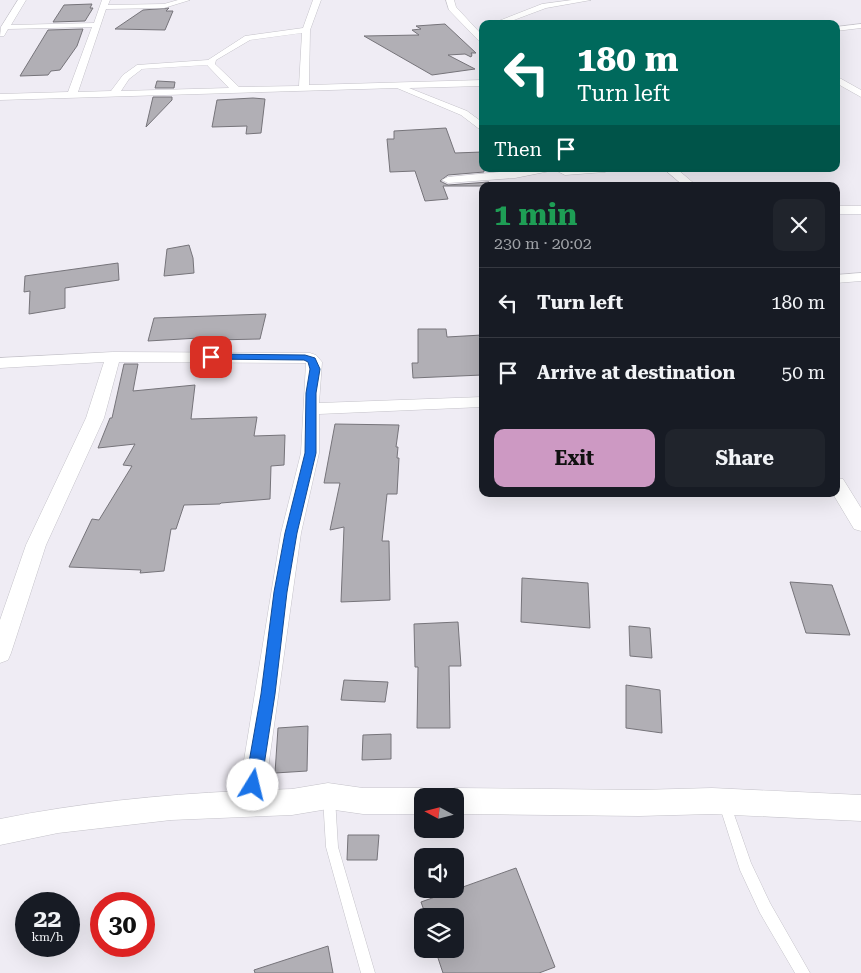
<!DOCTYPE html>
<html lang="en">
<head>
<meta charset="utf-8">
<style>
  :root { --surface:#171b24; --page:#20242c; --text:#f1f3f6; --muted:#9ea1a6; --line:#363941; --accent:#cd99c3 }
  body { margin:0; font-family:"Roboto Serif",serif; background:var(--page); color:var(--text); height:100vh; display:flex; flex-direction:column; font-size:19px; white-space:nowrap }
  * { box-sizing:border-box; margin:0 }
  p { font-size:16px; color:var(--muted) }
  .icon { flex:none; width:28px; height:28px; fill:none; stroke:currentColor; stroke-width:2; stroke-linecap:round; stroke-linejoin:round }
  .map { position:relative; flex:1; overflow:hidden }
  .drawer { position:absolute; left:479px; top:182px; width:361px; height:315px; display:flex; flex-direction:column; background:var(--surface); border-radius:10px; box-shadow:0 5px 20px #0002 }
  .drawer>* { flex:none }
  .top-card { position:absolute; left:479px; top:20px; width:361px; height:152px; border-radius:10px; box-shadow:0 5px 20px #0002; background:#00695c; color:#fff; overflow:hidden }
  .needle { width:32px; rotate:277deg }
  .fabs { position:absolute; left:414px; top:788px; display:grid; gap:10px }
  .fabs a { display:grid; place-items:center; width:50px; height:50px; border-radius:10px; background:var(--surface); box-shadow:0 5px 20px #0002; font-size:25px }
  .speed { position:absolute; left:15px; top:892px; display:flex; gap:10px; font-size:25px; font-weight:700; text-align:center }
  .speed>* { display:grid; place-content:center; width:65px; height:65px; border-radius:50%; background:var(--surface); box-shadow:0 5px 20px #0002; line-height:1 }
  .speed small { font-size:12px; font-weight:400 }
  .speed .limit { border:8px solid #d22; background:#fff; color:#111 }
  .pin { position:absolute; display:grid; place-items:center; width:42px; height:42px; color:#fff; margin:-21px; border-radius:10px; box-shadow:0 2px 8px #0006 }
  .me { position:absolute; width:55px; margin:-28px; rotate:9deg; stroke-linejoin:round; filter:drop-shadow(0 0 4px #0008) }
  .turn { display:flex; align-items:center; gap:18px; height:105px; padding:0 15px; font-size:22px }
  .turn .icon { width:65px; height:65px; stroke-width:2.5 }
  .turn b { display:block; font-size:35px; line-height:42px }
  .then { display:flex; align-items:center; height:48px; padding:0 15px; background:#0003; gap:10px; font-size:19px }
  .round { display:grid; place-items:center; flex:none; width:52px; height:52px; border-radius:10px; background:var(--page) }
  .headline { display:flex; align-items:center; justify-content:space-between; height:85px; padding:0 15px }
  h1 { font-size:30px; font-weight:700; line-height:38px; color:#1e9e55 }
  .action { display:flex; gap:10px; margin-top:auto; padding:10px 15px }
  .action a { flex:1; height:58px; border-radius:10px; background:var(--accent); color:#111; font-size:20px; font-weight:700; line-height:58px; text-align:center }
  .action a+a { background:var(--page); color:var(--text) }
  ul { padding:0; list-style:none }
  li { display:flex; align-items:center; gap:15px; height:70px; padding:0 15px; border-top:1px solid var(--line) }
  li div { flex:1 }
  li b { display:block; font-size:19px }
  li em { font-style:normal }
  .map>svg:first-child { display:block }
  .building { fill:#b1afb5; stroke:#76747a }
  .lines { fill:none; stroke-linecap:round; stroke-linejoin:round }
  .service-casing { stroke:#c4c2c9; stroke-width:1 }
  .minor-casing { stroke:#c4c2c9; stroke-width:1 }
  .service { fill:#fff; fill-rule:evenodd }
  .minor { fill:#fff; fill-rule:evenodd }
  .route { fill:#1a73e8; stroke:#114b97 }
</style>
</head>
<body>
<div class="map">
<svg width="861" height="973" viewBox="0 0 861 973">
  <rect width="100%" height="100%" fill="#efecf4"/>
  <g class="building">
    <polygon points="92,4 90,8 93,8 85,21 53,22 64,5"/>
    <polygon points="169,8 166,11 173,11 165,30 115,29 143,10"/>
    <polygon points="445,24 476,53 471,53 472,55 471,57 465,54 448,55 475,69 432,75 364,36 419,35 412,30 421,29 416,26"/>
    <polygon points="83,29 77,46 60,70 51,71 48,75 20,76 48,30"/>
    <polygon points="157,81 175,82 174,88 155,88"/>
    <polygon points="153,97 172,97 172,100 146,127"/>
    <polygon points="253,98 265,99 261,133 246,134 247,126 212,127 217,100"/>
    <polygon points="446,128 455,153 482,152 484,172 448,175 440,181 448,185 489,182 491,186 443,186 448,199 425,201 415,171 390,172 387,139 394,139 394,131"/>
    <polygon points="189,245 193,258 194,273 164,276 167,249"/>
    <polygon points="118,263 119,280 65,288 65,308 29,314 30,291 24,292 25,276"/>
    <polygon points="266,314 260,339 215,340 216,337 148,341 154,318"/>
    <polygon points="418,329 446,329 447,337 482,335 482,375 413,378 412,363 418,363"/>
    <polygon points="124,364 138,364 133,391 195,385 191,419 257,417 254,436 285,435 284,465 271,466 270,499 221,503 220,504 184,505 176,529 171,529 164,571 140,573 141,570 69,567 92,519 99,520 132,466 123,465 135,444 98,448 110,418 112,418"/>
    <polygon points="335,424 399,425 396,447 398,447 397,458 399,458 397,494 387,494 382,541 389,541 390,600 341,602 344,527 330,530 340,483 324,483"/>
    <polygon points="522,578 588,583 590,628 521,622"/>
    <polygon points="790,582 832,585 850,635 806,633"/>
    <polygon points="458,622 461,666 449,666 450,728 417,728 418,667 415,667 414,624"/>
    <polygon points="629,626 650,628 652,658 630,656"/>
    <polygon points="344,680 388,682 385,702 341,700"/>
    <polygon points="626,685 660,690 662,733 626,728"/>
    <polygon points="308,726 307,771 275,773 278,728"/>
    <polygon points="391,734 391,759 362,760 363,735"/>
    <polygon points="348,835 379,835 377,860 347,860"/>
    <polygon points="516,868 555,967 539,973 443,973 435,949 455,949 455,916 426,916 421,902"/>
    <polygon points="328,946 333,973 255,973 254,970"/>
  </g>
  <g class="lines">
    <defs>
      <g id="service">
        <polygon points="329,792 333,794 335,798 338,847 375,973 361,973 326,847 323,798 325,794"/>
        <polygon points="725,798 729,800 751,863 770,903 810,973 795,973 760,913 740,870 719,804 721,800"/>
      </g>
      <g id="minor">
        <path d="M18,0H26L11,25L94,23L102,0H110L108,5L164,4L178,0H190L164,8L106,9L78,92L111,91L123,75L137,65L208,60L245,36L303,28L313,0H321L310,30L309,85L482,80V86L409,88L467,111L482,122V129L478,128L461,115L397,88L0,100V94L68,92L92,27L8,29L4,36H0L1,27ZM302,33L299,86L239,87L215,64L216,60L250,40ZM207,65L229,88L121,91L129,79L142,69Z"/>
        <polygon points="446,0 454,0 456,7 482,35 482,41 479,41 449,10"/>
        <polygon points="572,0 591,0 546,8 503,24 491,24 542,4"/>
        <polygon points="861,24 861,28 836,31 836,27"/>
        <polygon points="836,76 861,90 861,97 836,83"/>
        <polygon points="530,169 552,169 550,171 515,178 448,183 442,180 448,177"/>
        <polygon points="564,169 611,169 605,172 565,175 559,172"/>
        <polygon points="664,169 677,169 697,186 684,186"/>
        <rect x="836" y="206" width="25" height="8"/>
        <polygon points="861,273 861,281 836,283 836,275"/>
        <path d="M113,352L310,353L316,355L322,362L319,403L482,397V407L319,414V453L301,533L265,790L292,789L328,783L363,788H422L431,792L433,796H422V814H363L328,809L292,815L171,820L58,833L0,845V819C79,803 158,795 239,791L281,533L301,453L306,363L119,362L104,418L46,545L11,653L8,660L0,663V620L26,545L86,418L104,362L0,368V358Z"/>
        <polygon points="836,478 843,479 861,508 861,531 854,529 833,494 836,494"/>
        <polygon points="455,788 639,790 712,788 861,795 861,821 712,814 639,816 455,814 455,796 444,796 446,792"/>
      </g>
    </defs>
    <use href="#service" class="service-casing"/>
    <use href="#minor" class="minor-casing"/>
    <use href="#service" class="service"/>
    <use href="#minor" class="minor"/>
  </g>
  <polygon class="route" points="211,354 305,355 315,358 320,369 316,393 316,453 297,533 287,592 275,694 261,785 259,790 253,792 247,790 245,785 261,694 274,592 285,533 305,453 306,393 310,369 308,362 304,360 207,359 207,355"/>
</svg>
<div class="fabs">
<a><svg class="needle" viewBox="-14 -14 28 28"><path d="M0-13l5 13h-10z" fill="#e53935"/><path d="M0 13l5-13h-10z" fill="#9ea1a6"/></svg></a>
<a><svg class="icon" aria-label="sound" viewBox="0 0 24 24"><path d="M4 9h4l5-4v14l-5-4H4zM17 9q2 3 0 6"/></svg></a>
<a><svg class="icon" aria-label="layers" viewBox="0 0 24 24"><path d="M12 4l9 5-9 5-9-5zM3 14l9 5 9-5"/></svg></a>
</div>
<div class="speed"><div>22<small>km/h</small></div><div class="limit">30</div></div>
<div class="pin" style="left:211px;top:357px;background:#d93025"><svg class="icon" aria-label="arrive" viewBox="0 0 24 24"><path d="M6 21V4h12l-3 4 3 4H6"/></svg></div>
<svg class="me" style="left:253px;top:785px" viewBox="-20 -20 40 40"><circle r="19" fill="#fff"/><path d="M0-13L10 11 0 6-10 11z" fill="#1a73e8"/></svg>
<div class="top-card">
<div class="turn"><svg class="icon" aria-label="left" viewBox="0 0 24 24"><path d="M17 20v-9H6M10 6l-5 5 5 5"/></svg><div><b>180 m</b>Turn left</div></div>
<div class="then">Then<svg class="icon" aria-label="arrive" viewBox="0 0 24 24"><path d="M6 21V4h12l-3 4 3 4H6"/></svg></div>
</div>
<section class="drawer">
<div class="headline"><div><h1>1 min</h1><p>230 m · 20:02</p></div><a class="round"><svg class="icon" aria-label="close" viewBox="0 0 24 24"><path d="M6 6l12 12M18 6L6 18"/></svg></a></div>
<ul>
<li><svg class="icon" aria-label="left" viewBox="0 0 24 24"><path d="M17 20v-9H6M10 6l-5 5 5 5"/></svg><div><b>Turn left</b></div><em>180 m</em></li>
<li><svg class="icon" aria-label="arrive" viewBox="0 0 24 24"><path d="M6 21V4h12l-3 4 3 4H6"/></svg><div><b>Arrive at destination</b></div><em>50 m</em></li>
</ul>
<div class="action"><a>Exit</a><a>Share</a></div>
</section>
</div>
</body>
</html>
